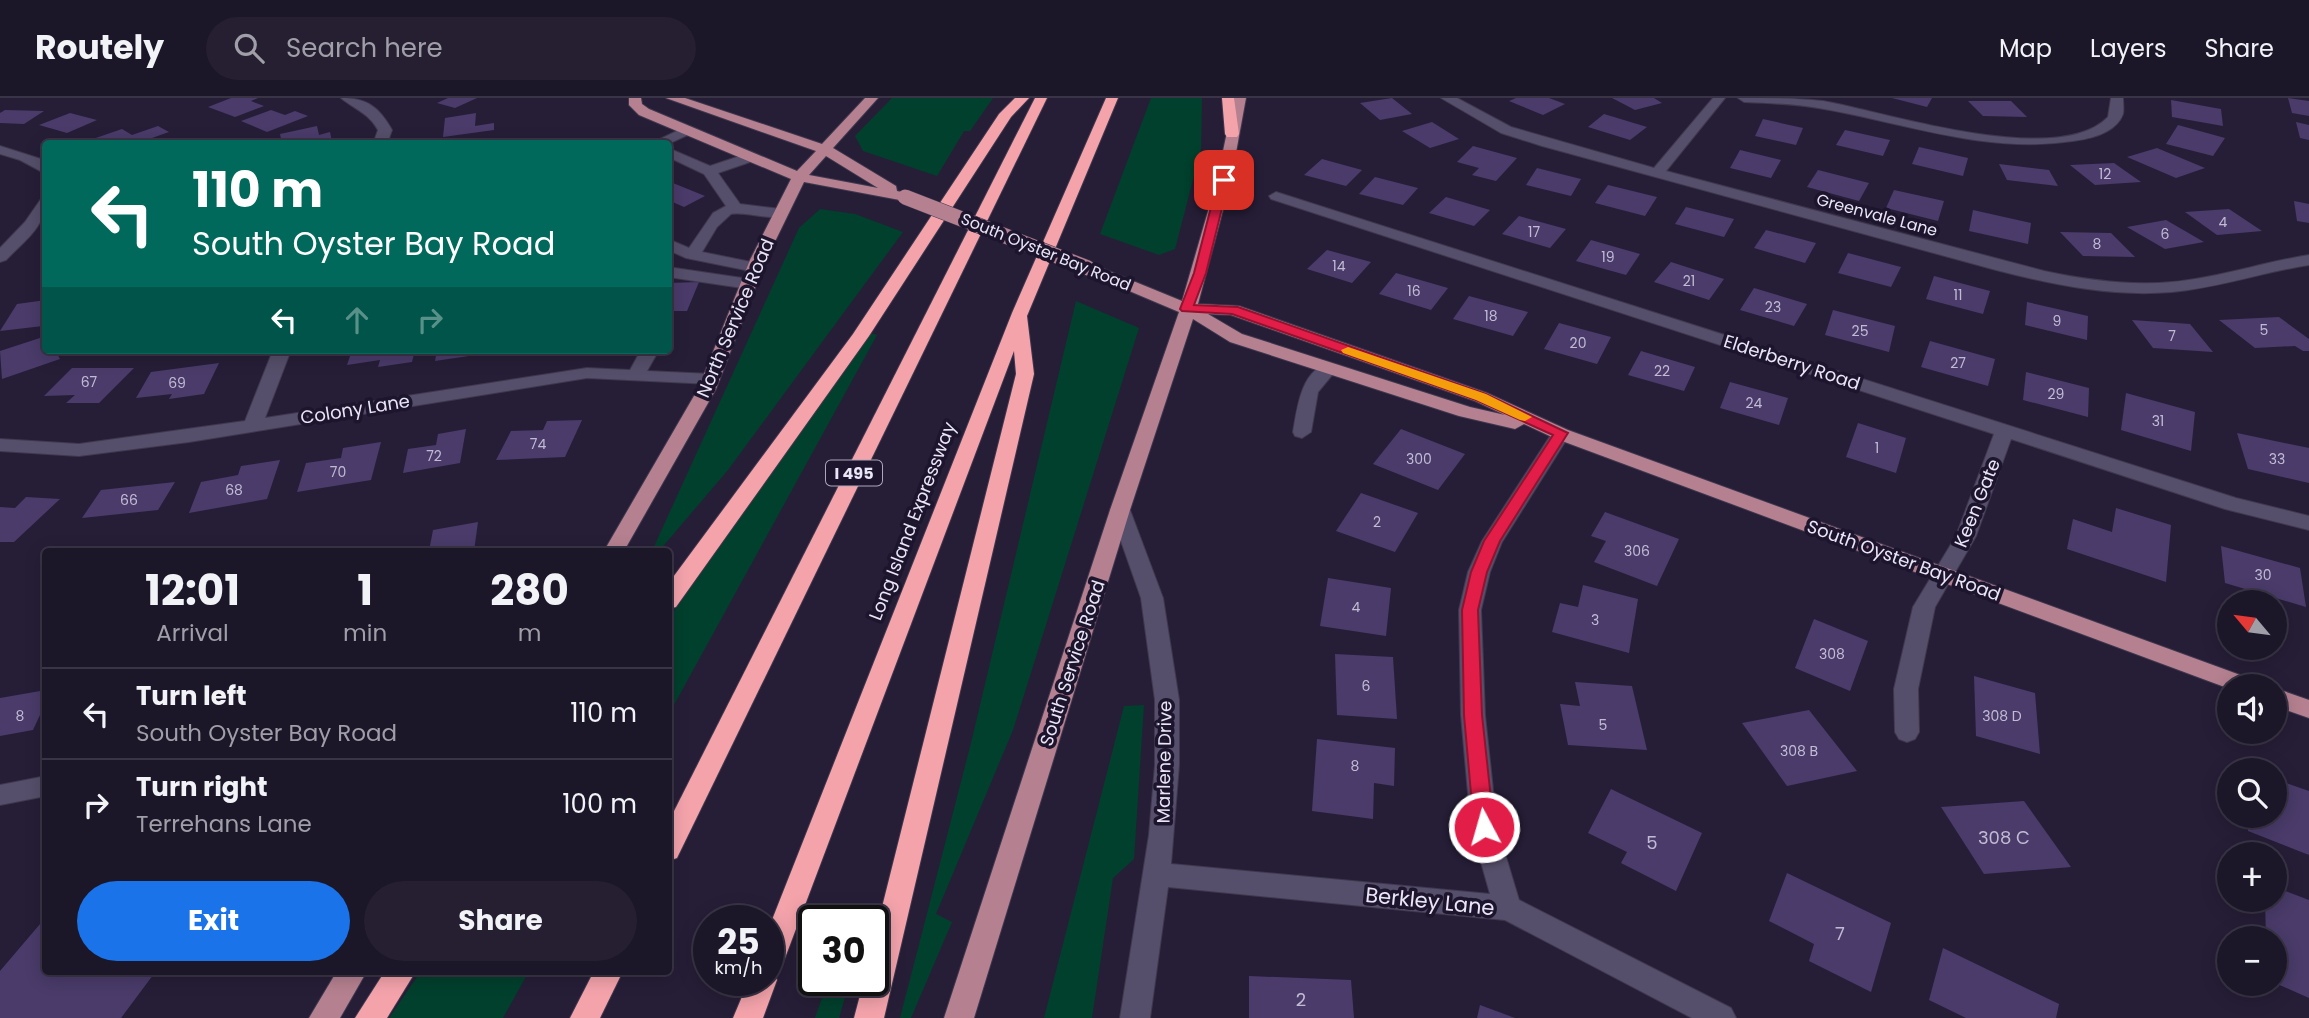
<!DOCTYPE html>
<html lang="en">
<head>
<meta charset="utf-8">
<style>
  :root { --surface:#1c1629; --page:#251f31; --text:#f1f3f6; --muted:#a09fa8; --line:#3a3546; --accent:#1a73e8 }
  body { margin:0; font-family:Poppins,sans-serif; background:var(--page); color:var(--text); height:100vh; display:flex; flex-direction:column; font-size:26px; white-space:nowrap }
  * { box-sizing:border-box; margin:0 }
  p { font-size:23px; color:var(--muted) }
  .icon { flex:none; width:38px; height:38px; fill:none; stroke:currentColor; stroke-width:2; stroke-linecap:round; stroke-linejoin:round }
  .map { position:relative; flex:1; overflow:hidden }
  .side { position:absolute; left:42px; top:450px; width:630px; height:427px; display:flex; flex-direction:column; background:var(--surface); border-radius:7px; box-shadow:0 4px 18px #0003,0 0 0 2px var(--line) }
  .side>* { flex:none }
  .guide { position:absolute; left:42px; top:42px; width:630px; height:214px; border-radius:7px; box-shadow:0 4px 18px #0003,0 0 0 2px var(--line); background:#00695c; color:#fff; overflow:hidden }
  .needle { width:46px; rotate:299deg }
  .controls { position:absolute; left:2217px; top:492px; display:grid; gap:14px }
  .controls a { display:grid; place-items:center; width:70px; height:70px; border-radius:50%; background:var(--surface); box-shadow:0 4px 18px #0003,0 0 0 2px var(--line); font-size:35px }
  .speed { position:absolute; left:693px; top:807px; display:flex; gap:14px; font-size:35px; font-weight:700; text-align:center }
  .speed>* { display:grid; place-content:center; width:91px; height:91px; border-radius:50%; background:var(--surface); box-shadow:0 4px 18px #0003,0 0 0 2px var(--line); line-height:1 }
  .speed small { font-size:18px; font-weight:400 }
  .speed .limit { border:4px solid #111; border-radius:10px; background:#fff; color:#111 }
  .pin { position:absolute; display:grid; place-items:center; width:60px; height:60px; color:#fff; margin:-30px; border-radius:14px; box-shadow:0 4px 10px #0006 }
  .me { position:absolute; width:77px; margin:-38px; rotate:354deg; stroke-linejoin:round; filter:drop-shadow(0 0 5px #0008) }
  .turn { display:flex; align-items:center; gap:24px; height:147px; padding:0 35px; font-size:32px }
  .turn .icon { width:91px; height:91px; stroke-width:2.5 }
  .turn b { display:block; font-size:49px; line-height:60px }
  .lanes { display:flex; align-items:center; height:66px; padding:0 35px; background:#0003; justify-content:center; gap:35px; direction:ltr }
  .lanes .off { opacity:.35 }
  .eta { display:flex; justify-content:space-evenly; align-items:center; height:119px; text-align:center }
  .eta b { font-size:42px; font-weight:700; line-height:49px }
  .cta { display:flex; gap:14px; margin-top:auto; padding:14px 35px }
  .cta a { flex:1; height:80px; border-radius:42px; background:var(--accent); color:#fff; font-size:28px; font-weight:700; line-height:80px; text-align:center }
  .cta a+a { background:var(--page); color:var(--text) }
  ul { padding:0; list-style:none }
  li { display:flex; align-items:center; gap:21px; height:91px; padding:0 35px; border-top:2px solid var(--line) }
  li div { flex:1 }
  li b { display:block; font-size:26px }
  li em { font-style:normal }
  header { display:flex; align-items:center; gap:42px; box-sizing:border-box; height:98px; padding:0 35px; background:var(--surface); border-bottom:2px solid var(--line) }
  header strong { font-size:33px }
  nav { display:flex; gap:38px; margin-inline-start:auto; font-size:24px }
  .search { width:490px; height:63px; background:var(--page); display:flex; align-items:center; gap:18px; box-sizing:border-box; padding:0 24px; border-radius:38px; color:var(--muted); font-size:26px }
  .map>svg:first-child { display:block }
  .green { fill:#01402c }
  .building { fill:#4a3b6a }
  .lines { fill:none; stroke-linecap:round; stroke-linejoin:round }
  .minor-casing { stroke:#3f384e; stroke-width:2 }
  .major-casing { stroke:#3f384e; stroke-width:2 }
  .highway-casing { stroke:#3f384e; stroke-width:2 }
  .minor { fill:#564f6b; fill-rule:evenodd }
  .major { fill:#b58191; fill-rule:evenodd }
  .highway { fill:#f4a3ab; fill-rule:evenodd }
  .major-bridge-casing { stroke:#3f384e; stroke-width:16; stroke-linecap:butt }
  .major-bridge { stroke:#b58191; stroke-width:15 }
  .route { fill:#e11d48; stroke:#92132f; stroke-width:2 }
  .slow { fill:#f59e0b }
  .labels { text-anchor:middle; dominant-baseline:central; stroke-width:7; stroke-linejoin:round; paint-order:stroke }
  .number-label { font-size:14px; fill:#c2bbd3 }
  .far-street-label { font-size:16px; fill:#eae6f6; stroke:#1c152d }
  .shield { fill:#1c152d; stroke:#aca7ba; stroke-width:2 }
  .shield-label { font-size:16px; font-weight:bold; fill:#eae6f6 }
  .street-label { font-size:18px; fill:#eae6f6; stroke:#1c152d }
  .near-number-label { font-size:18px; fill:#c2bbd3 }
  .near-street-label { font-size:21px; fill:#eae6f6; stroke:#1c152d }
</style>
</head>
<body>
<header>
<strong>Routely</strong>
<div class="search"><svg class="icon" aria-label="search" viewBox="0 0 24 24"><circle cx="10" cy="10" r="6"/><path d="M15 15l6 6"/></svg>Search here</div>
<nav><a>Map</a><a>Layers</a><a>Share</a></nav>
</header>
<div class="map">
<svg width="2309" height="920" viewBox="0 0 2309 920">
  <rect width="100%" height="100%" fill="#261e37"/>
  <g class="green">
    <polygon points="892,0 993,0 970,33 964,33 937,78 863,53 855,38"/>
    <polygon points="1151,0 1202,0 1201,51 1175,151 1159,157 1100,136"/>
    <polygon points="820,111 855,116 903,134 728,372 659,453 652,453 799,130"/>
    <polygon points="1076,203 1139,230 1013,632 936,816 952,824 911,920 900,920 971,645"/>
    <polygon points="870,235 877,237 669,616 669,520"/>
    <polygon points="1144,607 1134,761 1113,780 1092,920 1044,920 1124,608"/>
    <polygon points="421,873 529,873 503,920 389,920"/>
    <polygon points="828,882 850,882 839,920 815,920"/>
  </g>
  <g class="building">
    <polygon points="231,0 258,0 251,3 264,8 235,19 208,9"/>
    <polygon points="448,0 477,0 455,10 437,5"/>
    <polygon points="1392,0 1412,16 1380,22 1360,5"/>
    <polygon points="1516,0 1549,0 1565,6 1543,17 1509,3"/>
    <polygon points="1612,0 1654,0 1662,5 1635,12"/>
    <polygon points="1892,0 1932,0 1927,9"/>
    <polygon points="2288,0 2309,3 2309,18 2292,15"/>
    <polygon points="2171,2 2221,11 2223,28 2172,19"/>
    <polygon points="1968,3 2011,3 2027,19 1983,18"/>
    <polygon points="5,12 44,13 24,26 0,25 0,15"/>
    <polygon points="271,12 285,17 295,13 308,18 267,34 241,23"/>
    <polygon points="70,15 97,22 67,35 39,27"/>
    <polygon points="476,15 475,28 494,25 494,32 443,39 445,20"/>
    <polygon points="1604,16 1647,29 1630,42 1588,29"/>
    <polygon points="1763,21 1803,30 1796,47 1755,38"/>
    <polygon points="1432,24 1459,41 1430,50 1402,33"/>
    <polygon points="2296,24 2309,27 2309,42 2300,40"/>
    <polygon points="2178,27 2225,40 2213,58 2166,46"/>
    <polygon points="158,28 169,34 135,46 92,46 87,43 122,31 132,37"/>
    <polygon points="317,28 319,37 330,34 332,44 282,46 280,36"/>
    <polygon points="1845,32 1890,42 1883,58 1836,47"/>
    <polygon points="1473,48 1517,60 1496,83 1472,77 1479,70 1457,64"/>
    <polygon points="1919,49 1968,60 1963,78 1912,66"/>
    <polygon points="2157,50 2205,70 2176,80 2127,59"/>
    <polygon points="1740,52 1781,62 1771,80 1730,70"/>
    <polygon points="1322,61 1362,72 1346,88 1304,77"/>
    <polygon points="2114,65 2141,84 2095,87 2070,67"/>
    <polygon points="1999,66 2049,72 2058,88 2007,82"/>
    <polygon points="1537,70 1581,81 1571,98 1526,87"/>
    <polygon points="1818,72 1869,85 1859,103 1807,89"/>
    <polygon points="1375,79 1418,90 1403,107 1359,96"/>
    <polygon points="668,83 705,98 684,109 668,102"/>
    <polygon points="1608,87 1657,99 1645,118 1595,105"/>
    <polygon points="1894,92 1944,103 1938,123 1886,110"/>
    <polygon points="1446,99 1490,112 1474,128 1429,115"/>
    <polygon points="2294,103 2309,106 2309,125 2297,123"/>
    <polygon points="1686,109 1734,121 1724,139 1675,126"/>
    <polygon points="2229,111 2262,133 2217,137 2185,114"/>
    <polygon points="1973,112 2031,125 2028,146 1969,133"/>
    <polygon points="1519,118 1566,131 1550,150 1502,136"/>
    <polygon points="2166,122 2204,144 2165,151 2127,129"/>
    <polygon points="1766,132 1816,145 1805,165 1754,150"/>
    <polygon points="2060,134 2111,135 2135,159 2083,158"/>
    <polygon points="1591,142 1640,156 1626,177 1576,163"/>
    <polygon points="1327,152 1371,164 1352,185 1307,171"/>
    <polygon points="1848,155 1901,169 1891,189 1838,175"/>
    <polygon points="1671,164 1724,181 1709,202 1654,184"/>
    <polygon points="1396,175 1448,190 1431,212 1379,196"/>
    <polygon points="1934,178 1990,193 1983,216 1926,201"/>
    <polygon points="699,184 687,213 668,213 668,185"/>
    <polygon points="1754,190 1807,206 1794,228 1740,212"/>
    <polygon points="1469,198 1528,214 1513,238 1453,221"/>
    <polygon points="46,202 46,223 43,228 0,233 17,206"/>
    <polygon points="2027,204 2088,218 2087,242 2025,227"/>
    <polygon points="1833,212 1895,228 1889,254 1825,237"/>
    <polygon points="2279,219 2309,241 2309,253 2303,253 2295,248 2255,250 2219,222"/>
    <polygon points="2132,222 2190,226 2213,254 2153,250"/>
    <polygon points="1559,225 1611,239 1597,266 1544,251"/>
    <polygon points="46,238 46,252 55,252 60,261 2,281 0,253"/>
    <polygon points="1930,243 1995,261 1988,288 1921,269"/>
    <polygon points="352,252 415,252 412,264 378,269 380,262 347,267"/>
    <polygon points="437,252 495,252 496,254 435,263"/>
    <polygon points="1641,253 1695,269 1684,293 1628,277"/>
    <polygon points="219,265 204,296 169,301 172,296 136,300 151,274"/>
    <polygon points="72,270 134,270 99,305 66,305 75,297 44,298"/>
    <polygon points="2026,274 2089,290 2088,319 2023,302"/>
    <polygon points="1730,284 1788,300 1779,327 1720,310"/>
    <polygon points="2126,295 2195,314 2191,353 2121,332"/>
    <polygon points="582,322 565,359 496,362 511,333 543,332 547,323"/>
    <polygon points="1858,325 1906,340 1896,375 1846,359"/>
    <polygon points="466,331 460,365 403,375 408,351 436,347 438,336"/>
    <polygon points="1401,331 1465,356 1438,392 1373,366"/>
    <polygon points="2237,335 2309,350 2309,385 2248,371"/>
    <polygon points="381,344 371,382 297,394 306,365 341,360 343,350"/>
    <polygon points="280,362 267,401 189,415 201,384 238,377 241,368"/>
    <polygon points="175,384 158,412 82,420 101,392"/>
    <polygon points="1361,395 1418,415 1395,454 1336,433"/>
    <polygon points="26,399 60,401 14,444 0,444 0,409 15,410"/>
    <polygon points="2116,410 2171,427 2166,484 2067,451 2073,421 2112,434"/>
    <polygon points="1605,414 1679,441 1657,488 1594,464 1606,443 1591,438"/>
    <polygon points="478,424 474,453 429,453 433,432"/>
    <polygon points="2221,448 2300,470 2306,509 2225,485"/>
    <polygon points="1328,480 1391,490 1386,538 1320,528"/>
    <polygon points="1583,487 1638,501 1629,555 1552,534 1560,505 1578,509"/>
    <polygon points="1814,521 1868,543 1850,593 1795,570"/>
    <polygon points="1335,556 1393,559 1397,621 1337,617"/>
    <polygon points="1974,578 2035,595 2040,656 1976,638"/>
    <polygon points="1575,584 1632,588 1647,652 1568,647 1560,606 1580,608"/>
    <polygon points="46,592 46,604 33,632 0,638 0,600"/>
    <polygon points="1809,612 1857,673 1787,688 1742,625"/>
    <polygon points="1317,641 1395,650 1394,688 1374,685 1373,721 1312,713"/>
    <polygon points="2275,681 2309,693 2309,757 2248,733 2248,718 2275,718"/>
    <polygon points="1611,691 1702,735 1676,793 1621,765 1627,754 1588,735"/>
    <polygon points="2024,703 2071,769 1984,776 1941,709"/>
    <polygon points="1787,775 1891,825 1871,894 1809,863 1814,846 1769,823"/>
    <polygon points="2275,789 2309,802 2309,900 2275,885 2275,840 2266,840 2265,802 2275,802"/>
    <polygon points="46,819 46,873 156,873 121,920 0,920 0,873"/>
    <polygon points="1943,850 2059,906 2056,920 1966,920 1929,902"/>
    <polygon points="1249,878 1351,882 1354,920 1249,920"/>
    <polygon points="1480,907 1515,920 1477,920"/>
  </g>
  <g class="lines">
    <defs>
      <g id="minor">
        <path d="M341,0C367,0 379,9 392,32L387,46H373L378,32C369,15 354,11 341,0Z"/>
        <path d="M1441,0H1457L1511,29L1654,70L1713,0H1725L1666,73L2044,173C2086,182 2129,188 2172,184C2218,180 2263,164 2309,157V167C2263,174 2218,190 2172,194C2113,199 2053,187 1996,172L1542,48L1501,35Z"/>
        <path d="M1738,0C1766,0 1795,0 1823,3C1886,14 2058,71 2108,19L2111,0H2123C2123,5 2124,11 2123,16C2116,35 2090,41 2073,43C1987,56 1908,26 1824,11C1798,6 1771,5 1744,4Z"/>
        <polygon points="687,28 694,32 692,35 668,46 650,46"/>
        <polygon points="0,48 41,61 46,64 46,76 20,62 0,56"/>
        <path d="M668,50L710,68L746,56H756V62L718,75L740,106L781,111L788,115C776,125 747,113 731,116L717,129L702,154L761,166L763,169L761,172L755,174L686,160L668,152V141L689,150L713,115L726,108L704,76L668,59Z"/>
        <polygon points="1276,94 2236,400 2309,418 2309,432 2225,411 2011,341 1976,438 1935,509 1918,591 1919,634 1915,641 1907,644 1899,641 1895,634 1894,591 1913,509 1956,438 1994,336 1271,101 1269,98"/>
        <path d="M46,100C46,129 25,142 6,162L0,164V150L25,124L41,101Z"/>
        <polygon points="668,169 749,181 757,186 749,191 668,179"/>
        <polygon points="273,252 291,252 265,320 587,270 630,272 641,252 659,252 647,273 711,276 720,281 711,286 587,280 189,344 79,358 0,353 0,341 79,346 245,323"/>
        <path d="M1328,266L1337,271L1318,294L1311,334L1302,340L1295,338L1293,334C1297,311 1301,272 1328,266Z"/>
        <polygon points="1561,330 1570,336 1502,444 1490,474 1481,512 1485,617 1497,729 1519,802 1731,910 1736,920 1692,920 1505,822 1168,789 1150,920 1120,920 1149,737 1155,667 1155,602 1141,500 1110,412 1113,407 1127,407 1130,412 1163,500 1179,602 1179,667 1171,766 1490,796 1471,729 1461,617 1459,512 1468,474 1482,443 1554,332"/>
        <polygon points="46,678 46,698 0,707 0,687"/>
      </g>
      <g id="major">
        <path d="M629,0H641L642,6L649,11L797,73L816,53L666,0H685L822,46L865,0H878L833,50L896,88L897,93L910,96L912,99L905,103L804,84L766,162L716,291L624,453H604L698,291L750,162L791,81L639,17L629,7ZM826,58L878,90L809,77Z"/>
        <path d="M1234,0H1246L1231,82L1198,206L1239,208L1487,295L1568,332L2254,582L2258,588H2230V591L1554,340L1524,326L1515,331L1459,318L1230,244L1193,221L1130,412L974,920H944L1110,412L1179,214L1082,173L1080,170L1082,167H1094L1182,203L1217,82ZM1208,216L1231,217L1475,303L1505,317L1470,309L1242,236Z"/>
        <polygon points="2275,590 2309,602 2309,620 2275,608"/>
        <polygon points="337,873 367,873 340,920 309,920"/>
      </g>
      <g id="highway">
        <polygon points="1015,0 1029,0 1011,19 869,238 676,509 668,511 668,486 853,236 999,16"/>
        <polygon points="1035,0 1047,0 677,760 668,763 668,725"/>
        <polygon points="1106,0 1118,0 1027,218 1034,276 884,920 854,920 864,882 873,882 873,845 1016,276 1014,253 782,868 775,878 777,882 763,920 733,920 749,882 768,882 768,832 1012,215"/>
        <polygon points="1222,0 1234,0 1239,36 1237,39 1227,39 1225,36"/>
        <polygon points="385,873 416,873 387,920 355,920"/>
        <polygon points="594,873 623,873 600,920 570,920"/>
      </g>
    </defs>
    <use href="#minor" class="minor-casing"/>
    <use href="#major" class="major-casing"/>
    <use href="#highway" class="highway-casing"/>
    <use href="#minor" class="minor"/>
    <use href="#major" class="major"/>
    <use href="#highway" class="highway"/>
    <defs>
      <polyline id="major-bridge" points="905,99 1088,170"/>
    </defs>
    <use href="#major-bridge" class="major-bridge-casing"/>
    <use href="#major-bridge" class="major-bridge"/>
  </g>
  <polygon class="route" points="1224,79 1229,82 1206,175 1194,207 1238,209 1486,296 1568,335 1500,443 1487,474 1478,512 1482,617 1494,729 1491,735 1484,737 1477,735 1474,729 1464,617 1462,512 1471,474 1484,443 1553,337 1476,302 1232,216 1182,213 1180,211 1194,175 1218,82"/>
  <polygon class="slow" points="1348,249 1486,296 1532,319 1525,323 1520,322 1476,302 1343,255 1341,252"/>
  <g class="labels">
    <g class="number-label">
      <text x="2105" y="76">12</text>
      <text x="2223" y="124">4</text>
      <text x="1534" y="134">17</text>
      <text x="2165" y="136">6</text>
      <text x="2097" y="146">8</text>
      <text x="1608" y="159">19</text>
      <text x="1339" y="168">14</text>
      <text x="1689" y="183">21</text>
      <text x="1414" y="193">16</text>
      <text x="1958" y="197">11</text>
      <text x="1773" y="209">23</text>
      <text x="1491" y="218">18</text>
      <text x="2057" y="223">9</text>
      <text x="2264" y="232">5</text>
      <text x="1860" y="233">25</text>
      <text x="2172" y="238">7</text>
      <text x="1578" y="245">20</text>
      <text x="1958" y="265">27</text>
      <text x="1662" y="273">22</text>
      <text x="89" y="284">67</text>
      <text x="177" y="285">69</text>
      <text x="2056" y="296">29</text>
      <text x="1754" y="305">24</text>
      <text x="2158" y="323">31</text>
      <text x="538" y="346">74</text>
      <text x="1877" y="350">1</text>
      <text x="434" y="358">72</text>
      <text x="1419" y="361">300</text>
      <text x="2277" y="361">33</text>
      <text x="338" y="374">70</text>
      <text x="234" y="392">68</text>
      <text x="129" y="402">66</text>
      <text x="1377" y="424">2</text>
      <text x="1637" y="453">306</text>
      <text x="2263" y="477">30</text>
      <text x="1356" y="509">4</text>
      <text x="1595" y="522">3</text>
      <text x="1832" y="556">308</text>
      <text x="1366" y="588">6</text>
      <text x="20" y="618">8</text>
      <text x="2002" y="618">308 D</text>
      <text x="1603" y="627">5</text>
      <text x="1799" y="653">308 B</text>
      <text x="1355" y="668">8</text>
    </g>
    <g class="far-street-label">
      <text transform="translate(1877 117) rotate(15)">Greenvale Lane</text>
      <text transform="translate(1046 154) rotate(22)">South Oyster Bay Road</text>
    </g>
    <rect class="shield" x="826" y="362.5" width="56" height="25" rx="5"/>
    <g class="shield-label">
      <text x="854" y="375">I 495</text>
    </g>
    <g class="street-label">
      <text transform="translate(735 220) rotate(-67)">North Service Road</text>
      <text transform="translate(1792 264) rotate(18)">Elderberry Road</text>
      <text transform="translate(355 311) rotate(-9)">Colony Lane</text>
      <text transform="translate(1977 405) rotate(-68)">Keen Gate</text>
      <text transform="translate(912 423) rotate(-69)">Long Island Expressway</text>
      <text transform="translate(1904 462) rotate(20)">South Oyster Bay Road</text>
      <text transform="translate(1072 565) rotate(-72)">South Service Road</text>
      <text transform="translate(1164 664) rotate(-89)">Marlene Drive</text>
    </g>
    <g class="near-number-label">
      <text x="2004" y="739">308 C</text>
      <text x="1652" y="744">5</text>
      <text x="1840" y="835">7</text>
      <text x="1301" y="901">2</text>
    </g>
    <g class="near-street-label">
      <text transform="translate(1430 803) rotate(6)">Berkley Lane</text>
    </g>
  </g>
</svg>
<div class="controls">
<a><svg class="needle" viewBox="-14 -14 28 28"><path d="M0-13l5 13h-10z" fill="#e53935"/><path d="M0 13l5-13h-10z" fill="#a09fa8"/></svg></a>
<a><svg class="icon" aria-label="sound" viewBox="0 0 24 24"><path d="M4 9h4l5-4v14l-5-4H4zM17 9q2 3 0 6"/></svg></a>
<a><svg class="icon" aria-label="search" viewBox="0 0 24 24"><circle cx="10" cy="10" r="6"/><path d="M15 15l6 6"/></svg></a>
<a>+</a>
<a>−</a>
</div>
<div class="speed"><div>25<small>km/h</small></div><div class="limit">30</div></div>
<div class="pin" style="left:1224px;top:82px;background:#d93025"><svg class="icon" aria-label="arrive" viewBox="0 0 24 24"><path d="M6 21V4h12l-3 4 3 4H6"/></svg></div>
<svg class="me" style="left:1484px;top:729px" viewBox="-20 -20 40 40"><circle r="17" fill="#e11d48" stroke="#fff" stroke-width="3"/><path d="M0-11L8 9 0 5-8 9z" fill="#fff"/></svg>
<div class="guide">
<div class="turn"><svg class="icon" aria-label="left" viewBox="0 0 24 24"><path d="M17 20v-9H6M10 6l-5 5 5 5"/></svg><div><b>110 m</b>South Oyster Bay Road</div></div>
<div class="lanes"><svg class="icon" aria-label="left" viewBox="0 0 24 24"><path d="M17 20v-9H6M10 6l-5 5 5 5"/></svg><svg class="icon off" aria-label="ahead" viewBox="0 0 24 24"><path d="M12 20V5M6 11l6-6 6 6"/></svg><svg class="icon off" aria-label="right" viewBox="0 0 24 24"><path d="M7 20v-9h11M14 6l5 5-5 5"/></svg></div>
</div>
<section class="side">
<div class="eta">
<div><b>12:01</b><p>Arrival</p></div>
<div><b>1</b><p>min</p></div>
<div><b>280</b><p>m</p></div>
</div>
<ul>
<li><svg class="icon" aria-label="left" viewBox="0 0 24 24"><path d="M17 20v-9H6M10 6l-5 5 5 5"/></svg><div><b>Turn left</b><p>South Oyster Bay Road</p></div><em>110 m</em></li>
<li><svg class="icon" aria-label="right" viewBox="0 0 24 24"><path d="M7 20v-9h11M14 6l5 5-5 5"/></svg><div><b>Turn right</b><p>Terrehans Lane</p></div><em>100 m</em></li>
</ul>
<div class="cta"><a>Exit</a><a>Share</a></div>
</section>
</div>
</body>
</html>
